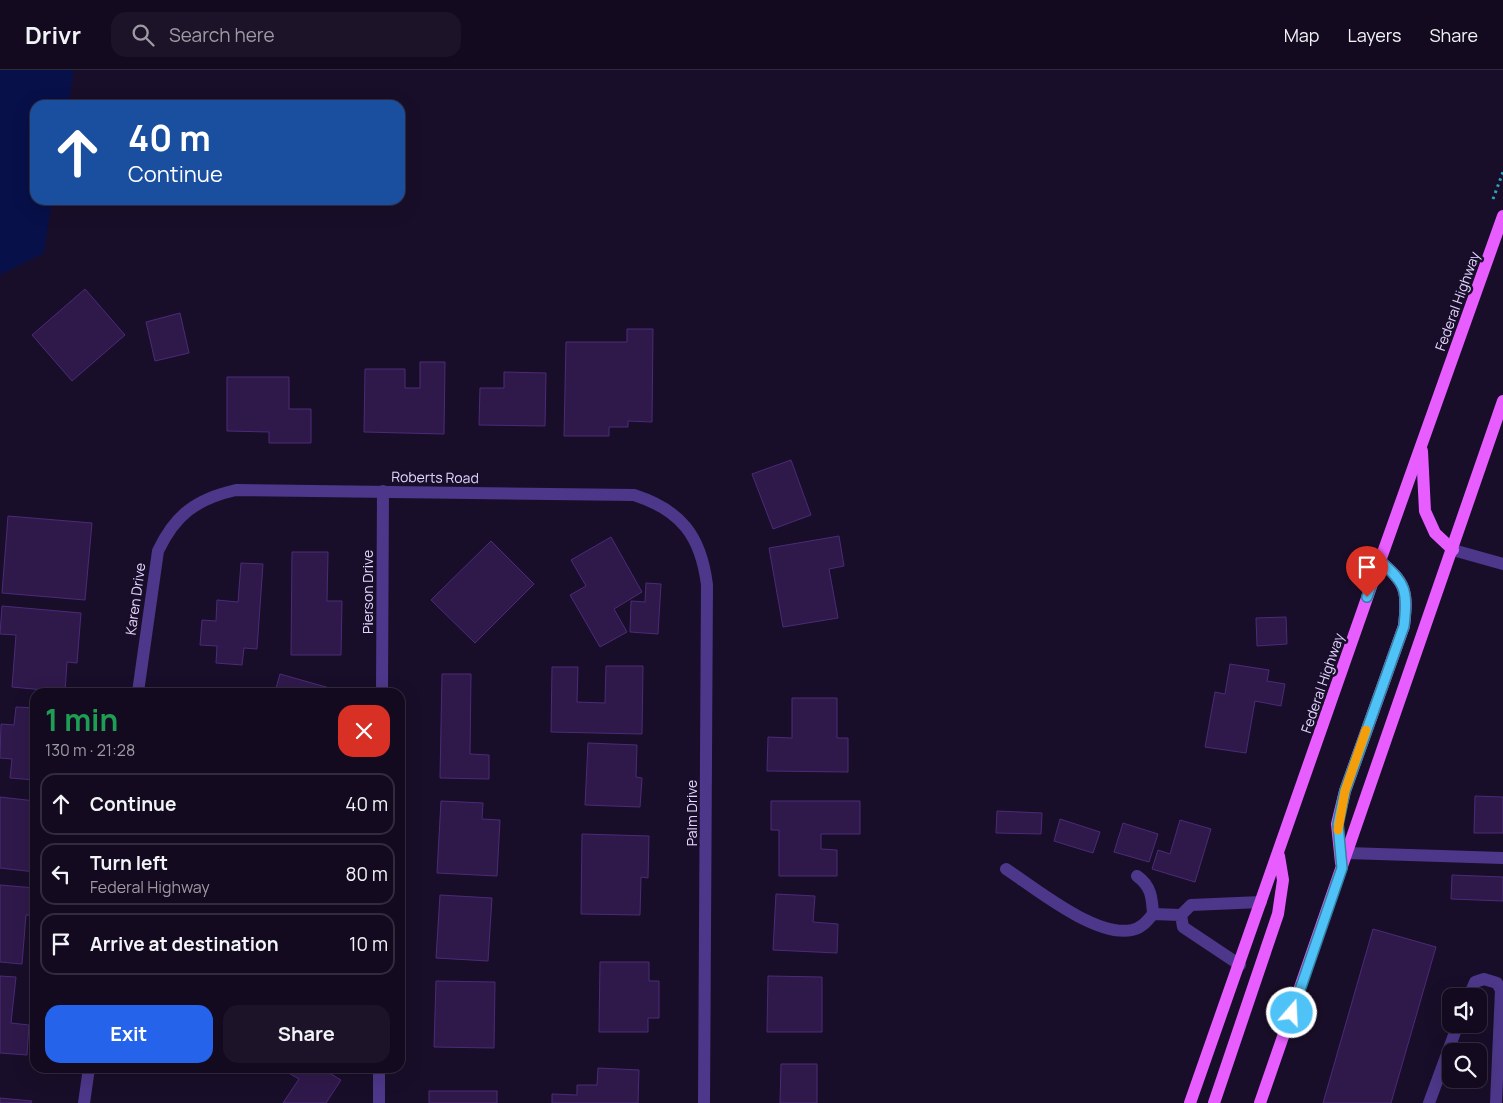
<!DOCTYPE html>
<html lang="en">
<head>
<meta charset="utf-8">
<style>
  :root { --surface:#130a1f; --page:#1c1328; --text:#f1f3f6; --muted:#9d9aa4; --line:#322b3d; --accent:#2563eb }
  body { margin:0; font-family:Manrope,sans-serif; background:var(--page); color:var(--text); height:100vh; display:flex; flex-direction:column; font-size:19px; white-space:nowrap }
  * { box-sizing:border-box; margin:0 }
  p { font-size:16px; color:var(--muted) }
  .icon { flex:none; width:28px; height:28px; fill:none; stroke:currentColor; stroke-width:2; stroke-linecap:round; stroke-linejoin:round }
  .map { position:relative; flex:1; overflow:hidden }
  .details { position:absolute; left:30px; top:618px; width:375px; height:385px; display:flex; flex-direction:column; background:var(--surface); border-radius:15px; box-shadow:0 5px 20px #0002,0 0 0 1px var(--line) }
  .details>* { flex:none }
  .guide { position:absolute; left:30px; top:30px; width:375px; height:105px; border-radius:15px; box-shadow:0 5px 20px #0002,0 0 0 1px var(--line); background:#1a4fa0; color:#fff; overflow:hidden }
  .fabs { position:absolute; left:1442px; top:918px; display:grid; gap:10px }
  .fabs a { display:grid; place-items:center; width:45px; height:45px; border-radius:10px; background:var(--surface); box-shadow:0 5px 20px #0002,0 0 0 1px var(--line); font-size:25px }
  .pin { position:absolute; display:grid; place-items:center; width:42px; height:42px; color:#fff; margin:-51px -21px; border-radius:50% 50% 50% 0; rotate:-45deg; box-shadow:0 0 5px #0007 }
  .pin .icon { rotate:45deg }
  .me { position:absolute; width:55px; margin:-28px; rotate:19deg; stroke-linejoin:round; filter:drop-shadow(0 0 4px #0008) }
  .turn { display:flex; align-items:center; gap:18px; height:105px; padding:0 15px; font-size:22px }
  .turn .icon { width:65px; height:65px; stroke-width:2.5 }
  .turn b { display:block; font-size:35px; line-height:42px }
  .round { display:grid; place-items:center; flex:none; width:52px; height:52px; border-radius:15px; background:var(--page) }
  .summary { display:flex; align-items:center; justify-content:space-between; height:85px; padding:0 15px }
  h1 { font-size:30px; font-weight:700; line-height:38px; color:#1e9e55 }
  .primary-button { display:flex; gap:10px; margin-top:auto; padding:10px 15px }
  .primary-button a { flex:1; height:58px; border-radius:15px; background:var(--accent); color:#fff; font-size:20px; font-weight:700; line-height:58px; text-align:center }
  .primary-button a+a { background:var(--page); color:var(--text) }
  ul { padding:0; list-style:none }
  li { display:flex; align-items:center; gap:15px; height:62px; margin:0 10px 8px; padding:0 5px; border:2px solid var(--line); border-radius:15px }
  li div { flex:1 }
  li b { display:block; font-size:19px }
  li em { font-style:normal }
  header { display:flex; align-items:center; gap:30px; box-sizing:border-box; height:70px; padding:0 25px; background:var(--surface); border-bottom:1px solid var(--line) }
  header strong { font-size:24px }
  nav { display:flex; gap:28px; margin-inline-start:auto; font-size:18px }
  .search { width:350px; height:45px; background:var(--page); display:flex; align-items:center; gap:12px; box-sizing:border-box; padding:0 18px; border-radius:15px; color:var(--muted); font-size:19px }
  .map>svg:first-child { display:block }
  .water { fill:#071049 }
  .building { fill:#2f194b; stroke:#4c2a78 }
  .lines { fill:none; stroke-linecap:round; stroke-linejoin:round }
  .path { stroke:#28a6c1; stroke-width:3; stroke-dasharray:2.5 4; stroke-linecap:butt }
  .minor { stroke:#4d378a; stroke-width:12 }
  .major { stroke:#e85dff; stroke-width:12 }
  .route-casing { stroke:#337fa1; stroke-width:12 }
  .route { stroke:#4fc3f7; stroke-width:9 }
  .slow { stroke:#f59e0b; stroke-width:9 }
  .labels { text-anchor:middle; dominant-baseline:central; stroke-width:5; stroke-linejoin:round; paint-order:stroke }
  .street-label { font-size:14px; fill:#e4d6ff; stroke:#190e29 }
</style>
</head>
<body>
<header>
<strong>Drivr</strong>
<div class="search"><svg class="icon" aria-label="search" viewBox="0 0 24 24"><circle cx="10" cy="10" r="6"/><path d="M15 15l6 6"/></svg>Search here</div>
<nav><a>Map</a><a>Layers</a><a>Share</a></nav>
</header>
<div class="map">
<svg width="1503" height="1033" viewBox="0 0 1503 1033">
  <rect width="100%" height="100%" fill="#190e29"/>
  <polygon class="water" points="0,0 74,0 68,35 35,35 35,130 52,130 44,183 0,205"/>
  <g class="building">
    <polygon points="85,219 125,265 72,311 32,265"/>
    <polygon points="180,243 189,283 155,291 146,252"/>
    <polygon points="627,259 653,259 652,352 628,351 628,357 609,357 609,366 564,366 566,272 627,272"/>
    <polygon points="420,292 445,292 444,364 364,362 365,299 405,299 405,318 420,318"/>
    <polygon points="504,302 546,303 545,356 479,355 480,318 504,318"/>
    <polygon points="227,307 289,307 289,339 311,339 311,373 269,373 269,362 227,361"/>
    <polygon points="791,390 811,445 773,459 752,404"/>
    <polygon points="8,446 92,453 85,530 2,523"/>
    <polygon points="839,466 844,496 829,499 838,548 783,557 769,478"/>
    <polygon points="611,467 642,522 614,539 627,562 600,577 570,525 586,516 571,490"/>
    <polygon points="491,471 534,514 475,573 431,530"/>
    <polygon points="292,482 328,482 327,531 342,531 341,585 291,585"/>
    <polygon points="241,493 263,494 257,579 244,578 242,595 216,593 217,576 200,575 202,550 216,551 217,530 238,532"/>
    <polygon points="646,513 661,514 658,564 630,562 631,531 645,532"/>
    <polygon points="2,536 81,543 77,593 67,592 65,622 12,617 16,565 0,564"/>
    <polygon points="1286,547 1287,574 1257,576 1256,548"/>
    <polygon points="1230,594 1269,600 1267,611 1285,614 1281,636 1255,631 1246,683 1205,677 1215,622 1225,624"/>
    <polygon points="606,596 643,596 642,664 551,662 552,597 578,597 577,632 605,633"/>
    <polygon points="280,604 340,621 340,622 275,622"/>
    <polygon points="442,604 471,604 470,684 489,685 489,709 440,708"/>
    <polygon points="792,628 837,628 837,668 848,668 848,702 767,701 768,667 792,668"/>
    <polygon points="16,637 35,638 35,710 10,708 12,689 0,688 1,654 14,655"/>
    <polygon points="588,673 637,675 636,707 642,708 640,737 585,735"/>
    <polygon points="1475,726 1503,727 1503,763 1474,763"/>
    <polygon points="0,727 35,731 32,779 35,779 35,802 0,798"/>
    <polygon points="441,731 483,733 482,749 500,750 497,806 437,803"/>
    <polygon points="771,731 860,731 860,764 821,764 821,779 837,780 837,806 779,806 779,760 771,760"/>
    <polygon points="997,741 1042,743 1041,764 996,763"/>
    <polygon points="1060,749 1100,762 1093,783 1054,771"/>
    <polygon points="1180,750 1211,759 1195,812 1152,799 1158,780 1170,784"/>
    <polygon points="1123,753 1158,764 1149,792 1114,782"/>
    <polygon points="582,764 649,766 648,808 641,807 640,845 581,844"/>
    <polygon points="1452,805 1503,807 1503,831 1451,829"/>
    <polygon points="0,815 35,818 35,845 26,845 22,894 0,892"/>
    <polygon points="776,824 815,826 813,852 838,854 837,883 773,880"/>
    <polygon points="440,825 492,828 488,891 436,888"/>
    <polygon points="1373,859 1436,877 1391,1033 1323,1033"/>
    <polygon points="600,892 649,892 649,911 659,911 659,948 648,948 648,962 599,962"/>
    <polygon points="0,906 16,907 11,953 29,955 27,985 0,983"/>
    <polygon points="768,906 822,907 822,962 767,962"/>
    <polygon points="436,911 495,912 494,978 434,977"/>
    <polygon points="781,994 817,994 817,1033 780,1033"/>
    <polygon points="290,998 321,998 341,1010 326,1033 283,1033 299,1009 287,1002"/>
    <polygon points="598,998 639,1000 638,1033 552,1033 552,1024 577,1025 577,1015 597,1015"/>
    <rect x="429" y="1021" width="68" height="12"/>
    <polygon points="0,1028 32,1031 31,1033 0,1033"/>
  </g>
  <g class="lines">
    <polyline class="path" points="1493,129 1503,102"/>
    <g class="minor">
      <polyline points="1453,480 1503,494"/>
      <path d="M138,622L158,481C175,445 196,429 236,420L634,425C681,440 701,466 707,515L704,1033"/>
      <polyline points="382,622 383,421"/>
      <polyline points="1347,783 1503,788"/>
      <path d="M1006,799C1035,818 1096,868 1132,860C1142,858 1147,851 1153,844L1181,845L1183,857L1240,895"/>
      <path d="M1137,806C1151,816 1152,827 1153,844"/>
      <polyline points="1181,845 1191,835 1261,832"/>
      <polyline points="1469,926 1475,912 1484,909 1497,913 1501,920 1496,1033"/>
      <polyline points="84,1033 89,998"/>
      <polyline points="379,1033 379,998"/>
      <polyline points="1429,1033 1458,954"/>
    </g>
    <g class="major">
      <polyline points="1422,381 1425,441 1435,463 1453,480"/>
      <path d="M1341,793L1337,754L1345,721L1404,556C1408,521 1406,513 1380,491"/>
      <polyline points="1190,1033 1380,491 1503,146"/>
      <polyline points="1214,1033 1278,844 1283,810 1279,786"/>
      <polyline points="1260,1033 1503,331"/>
    </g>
  </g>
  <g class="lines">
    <defs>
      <path id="route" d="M1292,943L1342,798L1338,754L1345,721L1404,556C1408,521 1406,513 1380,491L1367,527"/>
    </defs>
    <use href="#route" class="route-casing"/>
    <use href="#route" class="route"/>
    <polyline class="slow" points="1338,760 1345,721 1366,660"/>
  </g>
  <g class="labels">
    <g class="street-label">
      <text transform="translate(1457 231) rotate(-70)">Federal Highway</text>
      <text transform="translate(435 407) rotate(1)">Roberts Road</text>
      <text transform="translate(367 522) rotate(-90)">Pierson Drive</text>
      <text transform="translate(135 529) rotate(-82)">Karen Drive</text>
      <text transform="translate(1322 613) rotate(-71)">Federal Highway</text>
      <text transform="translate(691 743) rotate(-90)">Palm Drive</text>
    </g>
  </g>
</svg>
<div class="fabs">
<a><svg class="icon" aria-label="sound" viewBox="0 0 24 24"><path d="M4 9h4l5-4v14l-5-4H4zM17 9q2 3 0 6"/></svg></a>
<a><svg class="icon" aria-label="search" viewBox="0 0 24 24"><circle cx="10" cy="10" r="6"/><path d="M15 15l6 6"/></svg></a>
</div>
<div class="pin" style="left:1367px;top:527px;background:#d93025"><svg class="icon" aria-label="arrive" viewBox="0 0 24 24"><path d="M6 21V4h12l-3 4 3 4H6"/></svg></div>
<svg class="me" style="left:1292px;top:943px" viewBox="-20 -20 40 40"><circle r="17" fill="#4fc3f7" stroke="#fff" stroke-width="3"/><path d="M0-11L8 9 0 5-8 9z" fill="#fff"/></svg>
<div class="guide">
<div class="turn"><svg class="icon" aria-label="ahead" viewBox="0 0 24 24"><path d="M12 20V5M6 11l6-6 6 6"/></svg><div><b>40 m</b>Continue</div></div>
</div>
<section class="details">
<div class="summary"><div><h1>1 min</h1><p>130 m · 21:28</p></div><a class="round" style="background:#d93025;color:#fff"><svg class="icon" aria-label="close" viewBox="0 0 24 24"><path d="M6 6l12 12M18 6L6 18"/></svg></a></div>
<ul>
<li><svg class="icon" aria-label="ahead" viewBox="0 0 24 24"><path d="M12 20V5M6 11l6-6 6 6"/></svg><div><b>Continue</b></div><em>40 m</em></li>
<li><svg class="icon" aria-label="left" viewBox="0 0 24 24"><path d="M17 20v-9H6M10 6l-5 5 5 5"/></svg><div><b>Turn left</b><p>Federal Highway</p></div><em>80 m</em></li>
<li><svg class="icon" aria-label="arrive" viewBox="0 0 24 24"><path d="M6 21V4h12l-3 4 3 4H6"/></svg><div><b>Arrive at destination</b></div><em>10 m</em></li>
</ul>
<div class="primary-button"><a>Exit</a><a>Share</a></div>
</section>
</div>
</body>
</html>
